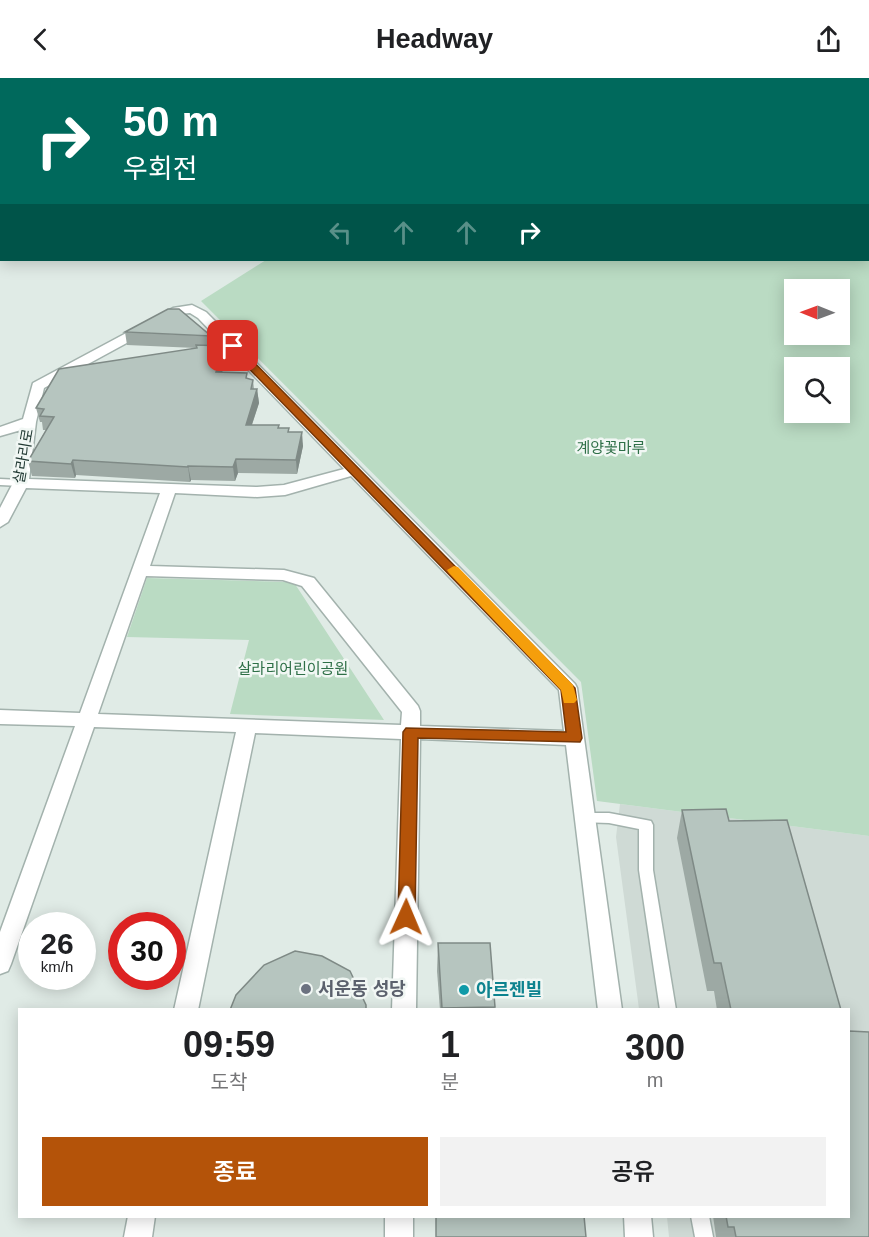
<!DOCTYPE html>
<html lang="ko">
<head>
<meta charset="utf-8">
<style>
  :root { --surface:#fff; --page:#f2f2f2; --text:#202124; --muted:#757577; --accent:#b45309 }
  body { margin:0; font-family:Arial,"Noto Sans KR",sans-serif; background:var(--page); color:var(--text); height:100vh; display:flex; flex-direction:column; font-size:22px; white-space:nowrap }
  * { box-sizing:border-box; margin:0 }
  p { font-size:20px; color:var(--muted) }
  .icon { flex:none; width:33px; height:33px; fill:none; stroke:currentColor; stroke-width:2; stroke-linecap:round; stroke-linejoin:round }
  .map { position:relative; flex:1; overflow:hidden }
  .drawer { position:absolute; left:18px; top:930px; width:832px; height:210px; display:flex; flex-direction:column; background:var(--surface); border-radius:0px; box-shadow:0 3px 15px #0003 }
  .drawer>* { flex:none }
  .top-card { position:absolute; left:0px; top:0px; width:870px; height:183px; box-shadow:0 3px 15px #0003; background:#00695c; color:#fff; overflow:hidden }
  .needle { width:39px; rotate:271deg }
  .tools { position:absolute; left:784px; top:201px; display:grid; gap:12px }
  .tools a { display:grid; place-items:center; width:66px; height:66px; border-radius:0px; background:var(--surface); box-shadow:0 3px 15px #0003; font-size:30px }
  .speed { position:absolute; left:18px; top:834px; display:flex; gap:12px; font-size:30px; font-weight:700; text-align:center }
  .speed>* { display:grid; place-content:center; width:78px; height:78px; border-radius:50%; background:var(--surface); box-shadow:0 3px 15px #0003; line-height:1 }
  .speed small { font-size:15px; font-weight:400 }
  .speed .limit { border:9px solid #d22; background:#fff; color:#111 }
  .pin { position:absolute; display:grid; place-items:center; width:51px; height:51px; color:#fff; margin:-26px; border-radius:12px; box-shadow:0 3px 9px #0006 }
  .me { position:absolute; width:66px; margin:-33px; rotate:1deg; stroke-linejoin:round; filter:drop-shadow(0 0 4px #0008) }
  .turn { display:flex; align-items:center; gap:21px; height:126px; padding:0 24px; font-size:27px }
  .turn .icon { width:78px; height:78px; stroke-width:2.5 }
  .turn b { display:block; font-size:42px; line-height:51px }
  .lanes { display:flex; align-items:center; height:57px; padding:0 24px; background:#0003; justify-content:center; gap:30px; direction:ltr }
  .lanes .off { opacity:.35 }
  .eta { display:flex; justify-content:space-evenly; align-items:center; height:102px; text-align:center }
  .eta b { font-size:36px; font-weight:600; line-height:42px }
  .button { display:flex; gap:12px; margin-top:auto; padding:12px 24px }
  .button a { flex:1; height:69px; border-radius:0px; background:var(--accent); color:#fff; font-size:24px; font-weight:600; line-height:69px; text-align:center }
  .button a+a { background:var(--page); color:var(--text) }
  header { display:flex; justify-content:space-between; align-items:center; height:78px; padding:0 24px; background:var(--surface); font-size:27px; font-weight:600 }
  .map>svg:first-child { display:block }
  .built { fill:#cfdad5 }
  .green { fill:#badbc3; fill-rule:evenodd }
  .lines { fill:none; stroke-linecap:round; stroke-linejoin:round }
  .service-casing { stroke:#a3b2ad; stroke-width:3 }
  .minor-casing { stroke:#a3b2ad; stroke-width:3 }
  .motorway-casing { stroke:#c1c8c6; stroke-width:3 }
  .service { fill:#fff; fill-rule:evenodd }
  .minor { fill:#fff; fill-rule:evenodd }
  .motorway { fill:#2f655a; fill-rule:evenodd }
  .wall { fill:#9da9a4 }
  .shaded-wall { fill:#7f8a86 }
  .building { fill:#b6c5bf; stroke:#7f8a86; stroke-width:1.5 }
  .route { fill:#b45309; stroke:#753606; stroke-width:1.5 }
  .slow { fill:#f59e0b }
  .worship-dot { fill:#6b7280; stroke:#f1f7f4; stroke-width:2 }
  .culture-dot { fill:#0f9aa8; stroke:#f1f7f4; stroke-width:2 }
  .labels { text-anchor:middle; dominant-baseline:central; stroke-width:5; stroke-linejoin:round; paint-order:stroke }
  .park-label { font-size:15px; fill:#2e6f47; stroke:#f1f7f4 }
  .street-label { font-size:15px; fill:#223a34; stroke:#f1f7f4 }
  .near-worship-label { font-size:18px; font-weight:bold; fill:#5b616d; stroke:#f1f7f4; text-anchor:start }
  .near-culture-label { font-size:18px; font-weight:bold; fill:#0d838f; stroke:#f1f7f4; text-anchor:start }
</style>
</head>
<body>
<header><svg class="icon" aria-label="back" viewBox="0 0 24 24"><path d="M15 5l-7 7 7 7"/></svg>Headway<svg class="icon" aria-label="share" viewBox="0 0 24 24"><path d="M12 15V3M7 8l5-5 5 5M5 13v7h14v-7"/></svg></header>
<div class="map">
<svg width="869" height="1159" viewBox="0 0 869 1159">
  <rect width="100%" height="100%" fill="#e0ebe6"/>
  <polygon class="built" points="620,726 869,758 869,1159 669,1159 667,1139 849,1138 849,932 639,931 616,759"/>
  <g class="green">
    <path d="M869,4V758L597,723L581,604L201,223L266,182H868ZM795,212H840V256H795ZM795,290H840V334H795Z"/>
    <polygon points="147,500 287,504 295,506 384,642 230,636 249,562 127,559"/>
  </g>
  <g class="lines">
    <defs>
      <g id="service">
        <rect x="868" y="75" width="1" height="4"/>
        <rect x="868" y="91" width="1" height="4"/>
        <polygon points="0,401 21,402 26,405 21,408 0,407"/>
        <polygon points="585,735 609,735 646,742 651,743 653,747 653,792 676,932 660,932 639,792 639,751 609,745 580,744 578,740 580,736"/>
        <polygon points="691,1138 709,1138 713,1159 695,1159"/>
      </g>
      <g id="minor">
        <polygon points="0,0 8,0 2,2 2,4"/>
        <path d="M192,227L206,234L575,606L577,610L622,932H598L566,667L420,661L416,932H392L401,661L255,655L198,932H174L236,654L94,649L11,886L8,893L0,896V854L75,648L0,646V632L80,635L160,415L26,410L8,444L0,449V430L13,405L21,352L0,358V349L23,341L33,305L173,230ZM190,235L198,240L344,391L284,407L257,409L29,401L36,344L44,310L180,236ZM351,398L559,612L564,653L420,648V633L418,628L314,500L284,492L150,488L175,415L257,419L285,417ZM146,498L283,502L302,508L402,634L401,647L98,636Z"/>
        <polygon points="128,1138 155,1138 152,1159 124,1159"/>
        <rect x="385" y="1138" width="28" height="21"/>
        <polygon points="624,1138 651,1138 653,1159 625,1159"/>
      </g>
      <g id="motorway">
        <polygon points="336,0 364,0 334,2"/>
        <polygon points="512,0 540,0 510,2"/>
        <rect x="0" y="21" width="2" height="6"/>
        <rect x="0" y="34" width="2" height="6"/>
      </g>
    </defs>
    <use href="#service" class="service-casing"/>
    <use href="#minor" class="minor-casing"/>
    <use href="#motorway" class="motorway-casing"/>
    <use href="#service" class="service"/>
    <use href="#minor" class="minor"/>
    <use href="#motorway" class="motorway"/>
  </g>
  <g class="wall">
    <polygon points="125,254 211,258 213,267 225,268 227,281 222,294 253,302 254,311 257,311 259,325 252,347 279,350 289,354 303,368 297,396 238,395 235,403 191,402 190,404 76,397 75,400 32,398 28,383 46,352 43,352 42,344 40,344 36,330 196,270 127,267"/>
    <polygon points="682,732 729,743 841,932 717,932 714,913 707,913 677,760"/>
    <polygon points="438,865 490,865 495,932 440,932 437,893"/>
    <polygon points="713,1138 849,1138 869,1159 716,1159"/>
  </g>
  <g class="shaded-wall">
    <polygon points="225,268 227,281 217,308 216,294"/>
    <polygon points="257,311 259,325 247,361 246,347"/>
    <polygon points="302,354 303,368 297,396 296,382"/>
    <polygon points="236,381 238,395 235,403 233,389"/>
    <polygon points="73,382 76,397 75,400 71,386"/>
    <polygon points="188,388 191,402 190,404 188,389"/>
  </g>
  <g class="building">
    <polygon points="168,231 179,231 211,258 125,254"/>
    <polygon points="196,267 225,268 216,294 247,295 246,300 253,302 251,311 257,311 246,347 279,347 278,350 289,350 288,354 302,354 296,382 236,381 233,389 188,388 188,389 73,382 71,386 28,383 54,339 40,338 44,331 36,330 59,291 197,270"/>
    <polygon points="726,731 729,743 787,742 841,932 731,932 721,885 714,885 682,732"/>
    <polygon points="438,865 490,865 495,929 442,930"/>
    <polygon points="295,873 322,878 350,893 366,927 366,932 230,932 236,917 264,887"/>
    <polygon points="849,953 869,954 869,1159 736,1159 734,1149 728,1149 726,1138 849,1138"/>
    <polygon points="436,1138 584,1138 586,1159 436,1159"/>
  </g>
  <polygon class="route" points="233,265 236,266 575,610 582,660 580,664 418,660 415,839 412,844 406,846 400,844 398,839 403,654 406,650 566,654 561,612 229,270 228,268"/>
  <polygon class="slow" points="454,488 458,489 573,607 577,622 574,625 564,625 561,612 449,495 447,492"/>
  <circle class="worship-dot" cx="306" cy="911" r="6"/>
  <circle class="culture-dot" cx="464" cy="912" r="6"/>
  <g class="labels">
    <g class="park-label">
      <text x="611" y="369">계양꽃마루</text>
      <text x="293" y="590">살라리어린이공원</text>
    </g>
    <g class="street-label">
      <text transform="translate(23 378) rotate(-80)">살라리로</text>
    </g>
    <g class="near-worship-label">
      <text x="318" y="911">서운동 성당</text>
    </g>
    <g class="near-culture-label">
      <text x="476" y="912">아르젠빌</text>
    </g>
  </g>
</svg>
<div class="tools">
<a><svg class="needle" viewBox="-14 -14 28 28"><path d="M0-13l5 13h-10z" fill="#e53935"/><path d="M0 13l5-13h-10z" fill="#757577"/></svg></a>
<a><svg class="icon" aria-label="search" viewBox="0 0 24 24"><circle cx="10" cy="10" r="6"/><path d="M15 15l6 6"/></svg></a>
</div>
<div class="speed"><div>26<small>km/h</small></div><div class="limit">30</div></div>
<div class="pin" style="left:233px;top:268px;background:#d93025"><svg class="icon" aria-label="arrive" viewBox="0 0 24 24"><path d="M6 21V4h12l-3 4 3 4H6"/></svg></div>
<svg class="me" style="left:406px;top:839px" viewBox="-20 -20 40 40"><path d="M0-17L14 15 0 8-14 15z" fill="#b45309" stroke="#fff" stroke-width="4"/></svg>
<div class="top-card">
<div class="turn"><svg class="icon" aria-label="right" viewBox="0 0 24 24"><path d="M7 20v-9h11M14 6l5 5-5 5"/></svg><div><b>50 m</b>우회전</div></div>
<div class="lanes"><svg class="icon off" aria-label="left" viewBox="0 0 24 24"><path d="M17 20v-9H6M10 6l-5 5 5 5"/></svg><svg class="icon off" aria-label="ahead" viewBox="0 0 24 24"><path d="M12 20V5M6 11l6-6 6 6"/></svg><svg class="icon off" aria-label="ahead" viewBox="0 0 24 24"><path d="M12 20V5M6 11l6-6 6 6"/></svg><svg class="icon" aria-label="right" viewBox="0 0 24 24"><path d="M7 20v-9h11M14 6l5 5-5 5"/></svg></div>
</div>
<section class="drawer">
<div class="eta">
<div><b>09:59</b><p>도착</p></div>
<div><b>1</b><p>분</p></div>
<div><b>300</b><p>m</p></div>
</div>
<div class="button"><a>종료</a><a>공유</a></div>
</section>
</div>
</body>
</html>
